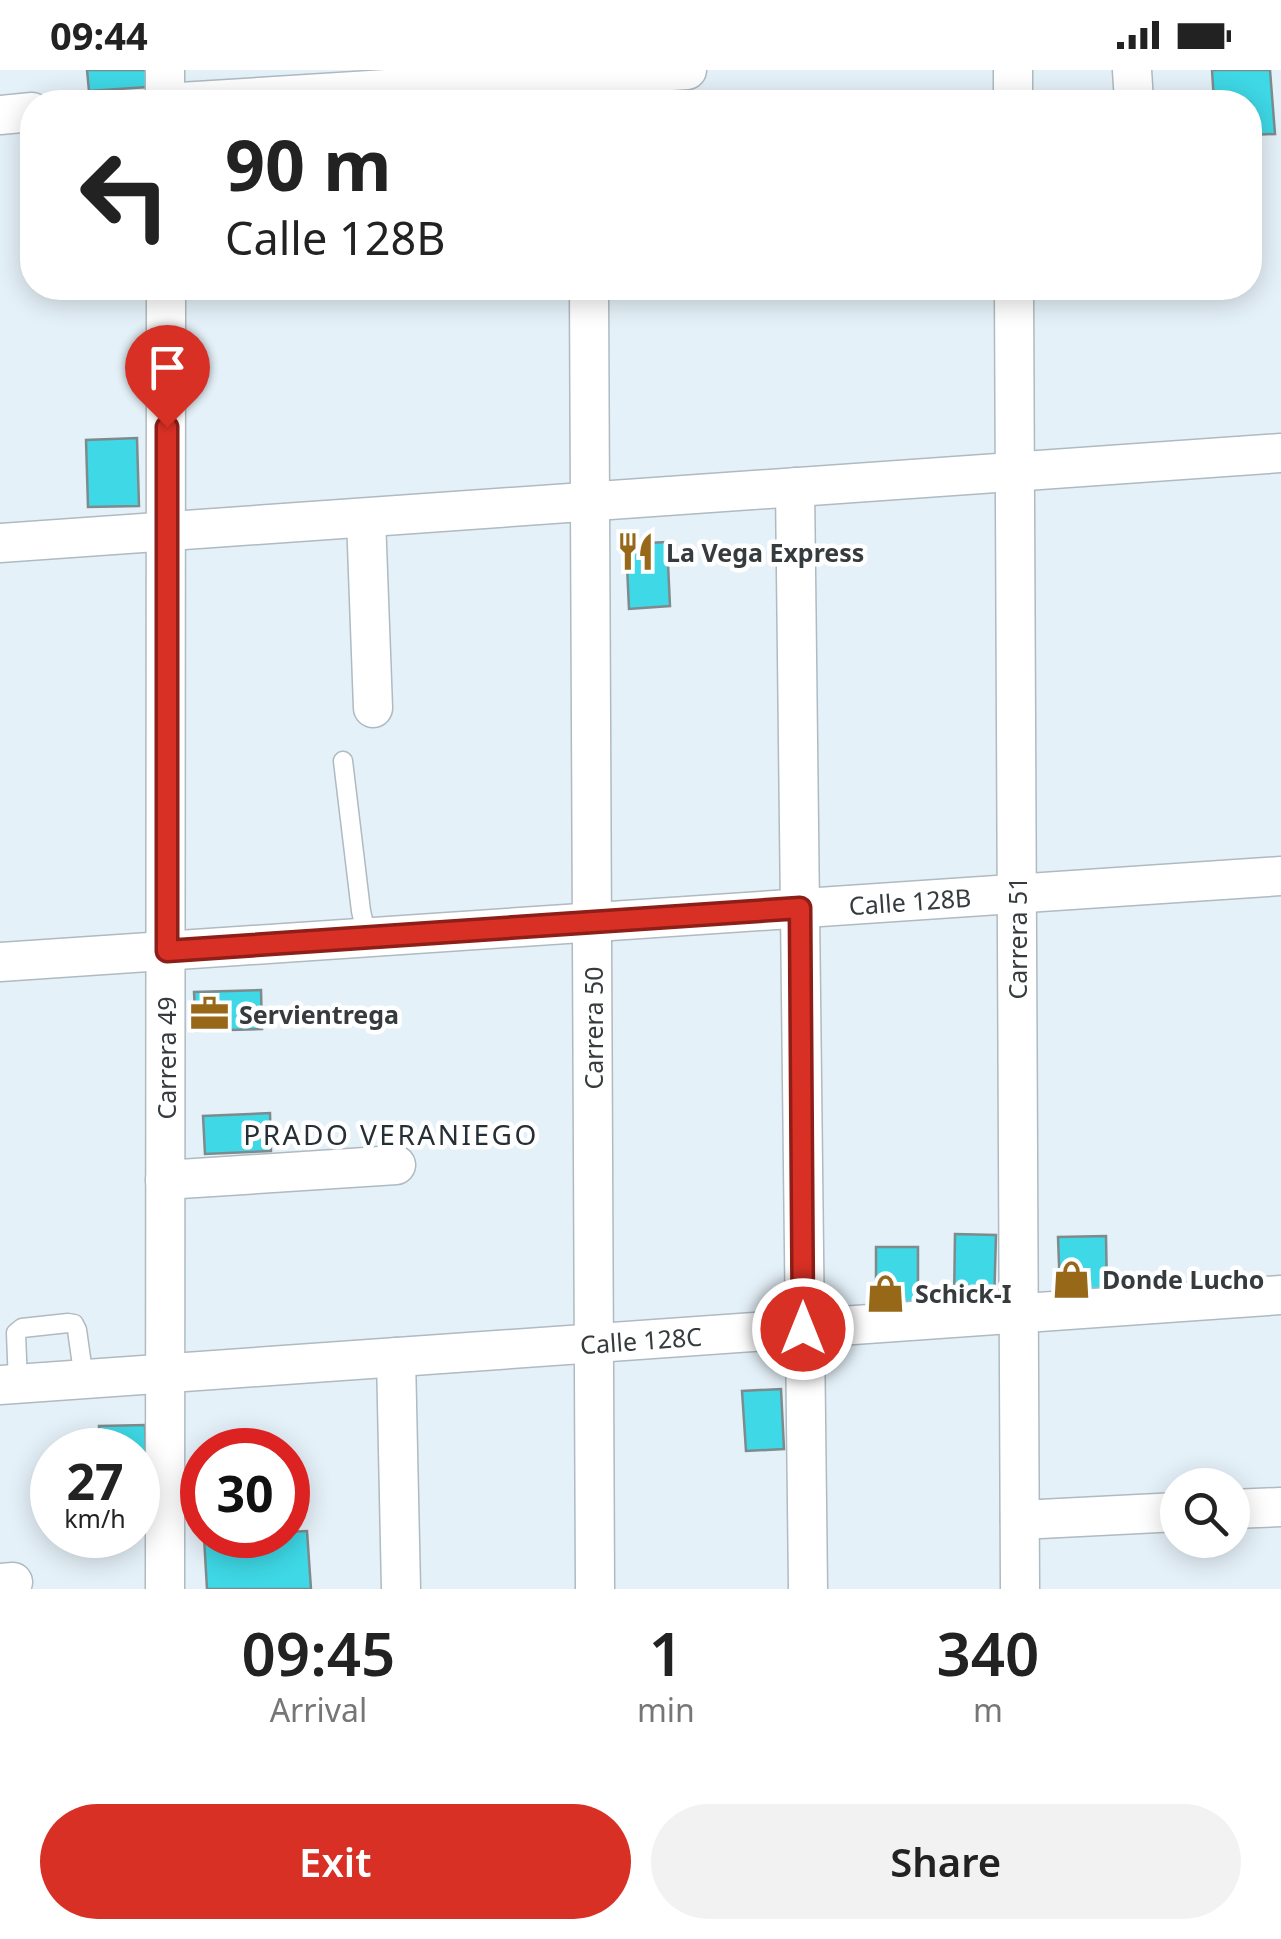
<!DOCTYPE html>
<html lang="en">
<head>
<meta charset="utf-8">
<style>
  :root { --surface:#fff; --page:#f2f2f2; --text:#222; --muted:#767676; --accent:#d93025 }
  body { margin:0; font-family:"Noto Sans",sans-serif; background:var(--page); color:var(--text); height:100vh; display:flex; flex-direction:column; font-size:38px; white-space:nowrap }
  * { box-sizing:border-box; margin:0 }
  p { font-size:32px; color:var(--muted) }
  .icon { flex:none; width:55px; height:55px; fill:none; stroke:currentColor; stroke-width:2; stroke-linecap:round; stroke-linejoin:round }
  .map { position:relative; height:1519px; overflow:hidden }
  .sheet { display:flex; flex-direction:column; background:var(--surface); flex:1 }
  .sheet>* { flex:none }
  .hud { position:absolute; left:20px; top:20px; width:1242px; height:210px; border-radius:40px; box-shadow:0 5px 25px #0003; background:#fff; color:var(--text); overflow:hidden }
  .fabs { position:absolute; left:1160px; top:1398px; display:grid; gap:20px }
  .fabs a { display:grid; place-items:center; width:90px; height:90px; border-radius:50%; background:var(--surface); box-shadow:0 5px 25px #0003; font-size:50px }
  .speed { position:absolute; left:30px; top:1358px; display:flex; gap:20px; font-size:50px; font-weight:700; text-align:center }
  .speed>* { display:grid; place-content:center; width:130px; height:130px; border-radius:50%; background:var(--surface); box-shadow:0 5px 25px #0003; line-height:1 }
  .speed small { font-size:25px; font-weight:400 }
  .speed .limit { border:15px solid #d22; background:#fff; color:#111 }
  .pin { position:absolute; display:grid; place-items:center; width:85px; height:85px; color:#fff; margin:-102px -42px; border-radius:50% 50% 50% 0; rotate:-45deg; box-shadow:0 0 10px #0007 }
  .pin .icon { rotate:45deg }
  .me { position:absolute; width:110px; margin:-55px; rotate:0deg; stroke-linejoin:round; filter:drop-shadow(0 0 8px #0008) }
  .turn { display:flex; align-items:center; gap:35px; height:210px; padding:0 40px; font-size:45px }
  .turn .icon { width:130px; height:130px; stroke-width:2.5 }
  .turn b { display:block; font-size:70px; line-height:85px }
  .eta { display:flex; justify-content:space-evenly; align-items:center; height:170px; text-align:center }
  .eta b { font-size:60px; font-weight:600; line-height:70px }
  .action { display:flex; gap:20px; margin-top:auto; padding:20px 40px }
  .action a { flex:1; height:115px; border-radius:60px; background:var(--accent); color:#fff; font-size:40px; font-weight:600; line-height:115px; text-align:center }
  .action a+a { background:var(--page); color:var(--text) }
  .status { display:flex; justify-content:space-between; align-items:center; height:70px; padding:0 50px; background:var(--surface); direction:ltr }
  .status svg { height:28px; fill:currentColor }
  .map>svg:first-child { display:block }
  .building { fill:#3ed8e6; stroke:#7e8b8d; stroke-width:2.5 }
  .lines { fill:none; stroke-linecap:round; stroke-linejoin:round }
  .lane-casing { stroke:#afbac1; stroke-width:21 }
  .street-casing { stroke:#afbac1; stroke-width:41 }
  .lane { stroke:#fff; stroke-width:18 }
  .street { stroke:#fff; stroke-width:38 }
  .route-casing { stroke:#8d1f18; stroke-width:25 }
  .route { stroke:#d93025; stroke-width:18 }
  .labels { text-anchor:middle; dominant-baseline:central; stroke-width:9; stroke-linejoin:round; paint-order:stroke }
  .poi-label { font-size:25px; font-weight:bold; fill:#363b3e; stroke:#fff; text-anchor:start }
  .street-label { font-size:25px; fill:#363b3e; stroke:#fff }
  .neighbourhood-label { font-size:28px; letter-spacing:2.5px; fill:#262f35; stroke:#fff }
</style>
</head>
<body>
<div class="status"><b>09:44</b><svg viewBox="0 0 49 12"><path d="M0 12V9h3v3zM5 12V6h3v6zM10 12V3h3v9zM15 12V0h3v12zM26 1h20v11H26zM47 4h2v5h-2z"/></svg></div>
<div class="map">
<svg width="1281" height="1519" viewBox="0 0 1281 1519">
  <rect width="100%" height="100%" fill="#e5f1f9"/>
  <g class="building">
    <polygon points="87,0 146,0 148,17 89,21"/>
    <polygon points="1212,0 1270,0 1275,64 1250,65 1250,32 1214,32"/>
    <polygon points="137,368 139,436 88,437 86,370"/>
    <polygon points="667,472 670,536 629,539 626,474"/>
    <polygon points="261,920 262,959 196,961 194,922"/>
    <polygon points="270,1043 271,1081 205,1084 203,1046"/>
    <polygon points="955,1164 996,1165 994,1234 954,1234"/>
    <polygon points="1106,1166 1107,1220 1060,1221 1058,1167"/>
    <rect x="876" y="1177" width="42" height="57"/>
    <polygon points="781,1319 784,1379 746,1381 742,1321"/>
    <polygon points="145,1355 147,1411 138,1412 138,1380 100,1380 99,1356"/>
    <polygon points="307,1461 311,1519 207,1519 204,1467 288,1465 288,1462"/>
  </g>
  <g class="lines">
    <defs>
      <g id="lane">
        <polyline points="343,691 361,841 367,867"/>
        <polyline points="18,1314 16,1263 22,1258 68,1253 74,1254 77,1260 84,1309"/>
      </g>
      <g id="street">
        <polyline points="165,0 165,32"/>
        <polyline points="1013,0 1013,32"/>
        <polyline points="1132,0 1134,32"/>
        <polyline points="180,32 687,0"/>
        <polyline points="0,45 32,42"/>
        <polyline points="589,218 595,1519"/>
        <polyline points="1014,218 1020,1519"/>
        <polyline points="795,417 808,1519"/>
        <polyline points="366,448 373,638"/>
        <polyline points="0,473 1281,383"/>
        <polyline points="0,892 1281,806"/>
        <polyline points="165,1110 396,1095"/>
        <polyline points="396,1287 401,1519"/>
        <polyline points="0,1315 1281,1225"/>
        <polyline points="1232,1439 1281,1437"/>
        <polyline points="1020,1450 1178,1442"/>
        <polyline points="0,1513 13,1512"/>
        <polyline points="165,1519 166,218"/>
      </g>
    </defs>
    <use href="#lane" class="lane-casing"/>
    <use href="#street" class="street-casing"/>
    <use href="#lane" class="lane"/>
    <use href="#street" class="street"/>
  </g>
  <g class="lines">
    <defs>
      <polyline id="route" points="167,357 167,881 800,838 803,1259"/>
    </defs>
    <use href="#route" class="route-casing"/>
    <use href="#route" class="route"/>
  </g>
  <defs>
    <symbol id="restaurant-bare" viewBox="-9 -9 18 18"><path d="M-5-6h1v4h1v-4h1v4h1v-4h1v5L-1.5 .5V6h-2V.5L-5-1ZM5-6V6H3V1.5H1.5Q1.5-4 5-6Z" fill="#976818" stroke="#fff" stroke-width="2.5" paint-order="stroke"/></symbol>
    <symbol id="office-bare" viewBox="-9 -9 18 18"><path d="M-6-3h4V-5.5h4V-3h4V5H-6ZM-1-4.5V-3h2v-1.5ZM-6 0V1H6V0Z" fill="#976818" stroke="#fff" stroke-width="2.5" paint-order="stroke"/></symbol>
    <symbol id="shop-bare" viewBox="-9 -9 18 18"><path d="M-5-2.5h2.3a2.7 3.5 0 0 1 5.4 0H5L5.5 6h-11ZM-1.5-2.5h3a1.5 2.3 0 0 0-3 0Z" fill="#976818" stroke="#fff" stroke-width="2.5" paint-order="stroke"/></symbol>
  </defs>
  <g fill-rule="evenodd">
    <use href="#restaurant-bare" x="608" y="454" width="55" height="55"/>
    <use href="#office-bare" x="182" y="916" width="55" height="55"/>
    <use href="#shop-bare" x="1044" y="1182" width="55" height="55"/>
    <use href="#shop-bare" x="858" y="1196" width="55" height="55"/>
  </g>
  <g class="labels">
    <g class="poi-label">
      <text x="666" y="482">La Vega Express</text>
      <text x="239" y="944">Servientrega</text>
      <text x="1102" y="1209">Donde Lucho</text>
      <text x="915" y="1223">Schick-I</text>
    </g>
    <g class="street-label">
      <text transform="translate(910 831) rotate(-4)">Calle 128B</text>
      <text transform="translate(1017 868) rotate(-90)">Carrera 51</text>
      <text transform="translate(593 958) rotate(-90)">Carrera 50</text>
      <text transform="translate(166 988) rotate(-90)">Carrera 49</text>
      <text transform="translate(641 1270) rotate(-4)">Calle 128C</text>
    </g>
    <g class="neighbourhood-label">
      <text x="391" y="1064">PRADO VERANIEGO</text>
    </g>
  </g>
</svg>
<div class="fabs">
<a><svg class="icon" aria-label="search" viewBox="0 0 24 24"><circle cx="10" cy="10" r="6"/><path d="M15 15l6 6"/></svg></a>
</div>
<div class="speed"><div>27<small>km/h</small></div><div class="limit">30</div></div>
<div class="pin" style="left:167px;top:357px;background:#d93025"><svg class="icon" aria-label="arrive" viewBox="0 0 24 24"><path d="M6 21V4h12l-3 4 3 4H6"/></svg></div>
<svg class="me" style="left:803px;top:1259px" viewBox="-20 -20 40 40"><circle r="17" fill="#d93025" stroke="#fff" stroke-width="3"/><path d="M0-11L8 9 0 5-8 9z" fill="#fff"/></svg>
<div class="hud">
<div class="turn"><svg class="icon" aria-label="left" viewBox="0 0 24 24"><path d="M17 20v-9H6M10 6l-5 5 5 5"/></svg><div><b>90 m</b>Calle 128B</div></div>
</div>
</div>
<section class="sheet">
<div class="eta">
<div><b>09:45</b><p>Arrival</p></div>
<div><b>1</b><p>min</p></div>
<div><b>340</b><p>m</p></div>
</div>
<div class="action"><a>Exit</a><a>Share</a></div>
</section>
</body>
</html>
